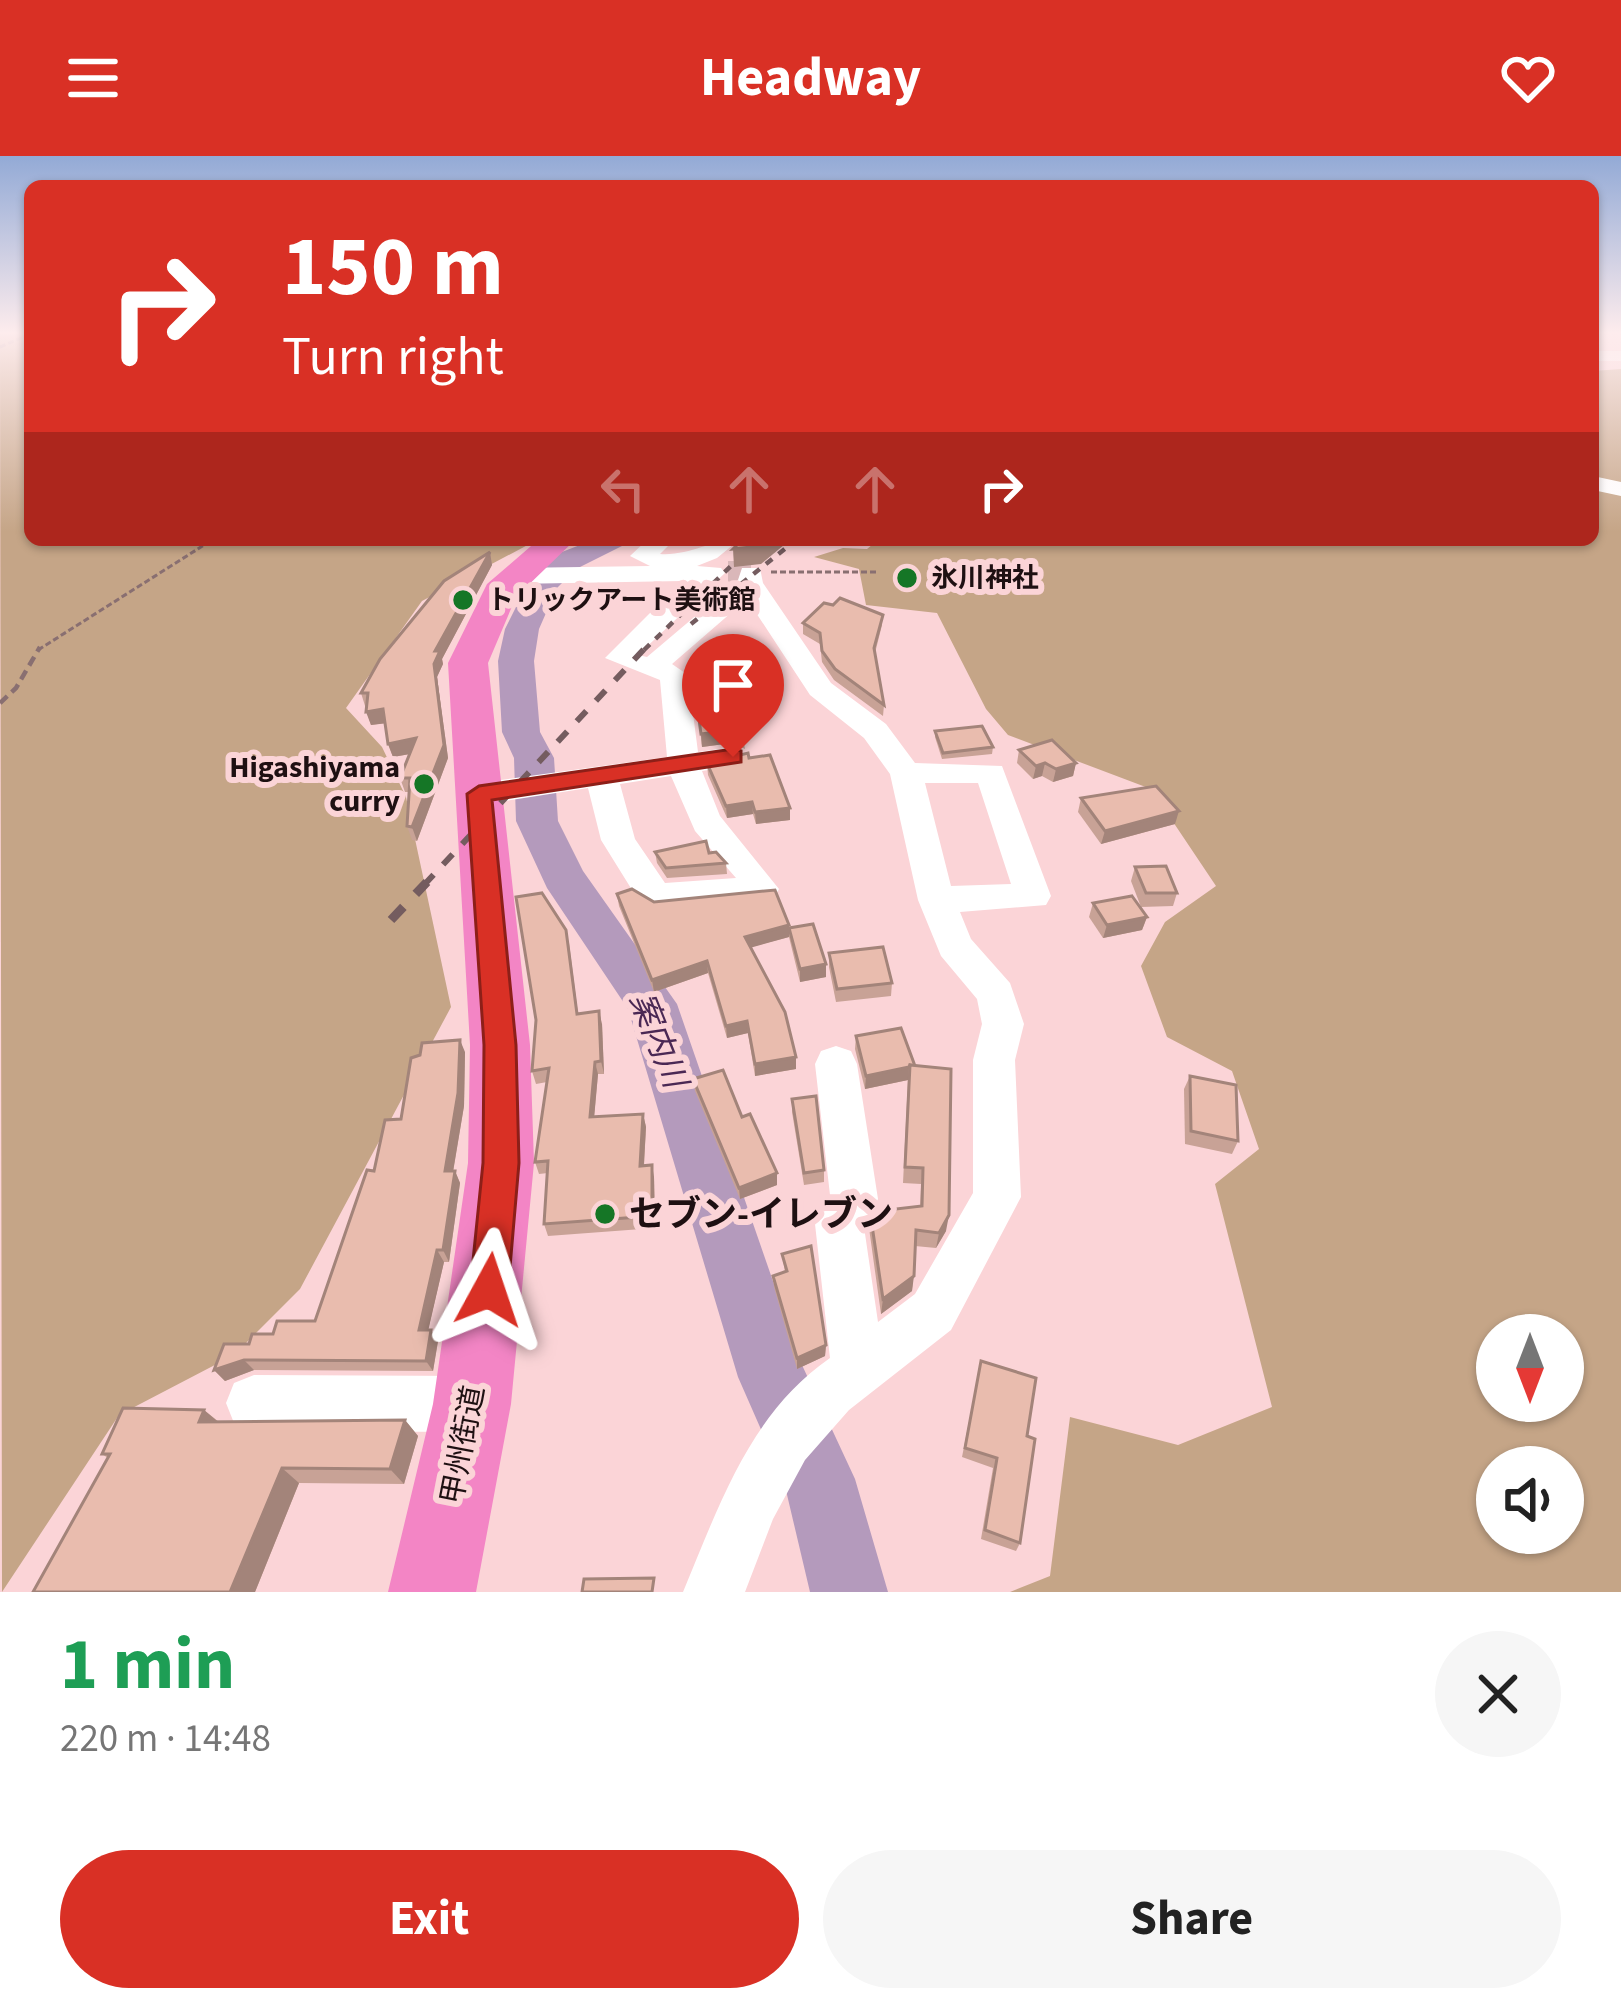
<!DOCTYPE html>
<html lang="en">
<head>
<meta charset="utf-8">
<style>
  :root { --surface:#fff; --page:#f6f6f6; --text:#222; --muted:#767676; --accent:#d93025 }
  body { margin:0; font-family:"Source Sans 3","Noto Sans JP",sans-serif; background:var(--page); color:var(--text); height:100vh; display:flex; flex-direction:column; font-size:45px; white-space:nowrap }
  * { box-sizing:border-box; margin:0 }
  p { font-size:39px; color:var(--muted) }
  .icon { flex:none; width:66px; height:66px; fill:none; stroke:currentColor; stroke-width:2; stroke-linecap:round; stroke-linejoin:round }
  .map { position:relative; height:1436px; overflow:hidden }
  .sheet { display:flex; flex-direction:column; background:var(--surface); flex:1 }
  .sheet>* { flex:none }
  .guide { position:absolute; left:24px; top:24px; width:1575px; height:366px; border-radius:18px; box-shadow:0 3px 9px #0004; background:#d93025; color:#fff; overflow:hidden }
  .needle { width:78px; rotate:180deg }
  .fabs { position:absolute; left:1476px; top:1158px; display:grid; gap:24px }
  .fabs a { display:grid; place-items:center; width:108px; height:108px; border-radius:50%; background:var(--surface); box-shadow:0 3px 9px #0004; font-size:60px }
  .pin { position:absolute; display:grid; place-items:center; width:102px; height:102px; color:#fff; margin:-123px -51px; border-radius:50% 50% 50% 0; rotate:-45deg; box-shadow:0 0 12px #0007 }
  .pin .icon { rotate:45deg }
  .me { position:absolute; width:132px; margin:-66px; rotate:5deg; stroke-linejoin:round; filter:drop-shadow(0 0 9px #0008) }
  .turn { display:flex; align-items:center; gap:42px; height:252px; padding:0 60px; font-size:54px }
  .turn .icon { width:156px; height:156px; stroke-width:2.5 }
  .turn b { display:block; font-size:84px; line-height:102px }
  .lanes { display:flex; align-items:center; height:114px; padding:0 60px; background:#0003; justify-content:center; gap:60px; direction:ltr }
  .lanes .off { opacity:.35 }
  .round { display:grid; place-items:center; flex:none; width:126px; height:126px; border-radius:63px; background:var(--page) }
  .head { display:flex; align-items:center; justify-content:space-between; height:204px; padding:0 60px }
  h1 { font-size:72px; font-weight:700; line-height:90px; color:#1e9e55 }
  .action { display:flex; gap:24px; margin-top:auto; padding:24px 60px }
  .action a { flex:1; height:138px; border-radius:72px; background:var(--accent); color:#fff; font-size:48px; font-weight:700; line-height:138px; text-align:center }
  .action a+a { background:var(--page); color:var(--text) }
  header { display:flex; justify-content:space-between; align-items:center; height:156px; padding:0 60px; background:var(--accent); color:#fff; font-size:54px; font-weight:700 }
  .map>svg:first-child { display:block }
  .forest { fill:#c5a587; fill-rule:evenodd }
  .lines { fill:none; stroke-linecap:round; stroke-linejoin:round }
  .river { fill:#b49abc; fill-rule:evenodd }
  .minor-tunnel { stroke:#dab7b9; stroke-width:24; stroke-dasharray:24 12; stroke-linecap:butt }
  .path-far1 { stroke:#896f71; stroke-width:3; stroke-dasharray:6 3; stroke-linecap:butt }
  .path { stroke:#896f71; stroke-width:4.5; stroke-dasharray:10 6; stroke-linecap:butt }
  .minor { fill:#fff; fill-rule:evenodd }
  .highway { fill:#f385c5; fill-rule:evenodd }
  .rail-far2 { stroke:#745c5f; stroke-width:4.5; stroke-dasharray:8 8; stroke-linecap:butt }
  .rail-far1 { stroke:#745c5f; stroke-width:6; stroke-dasharray:14 14; stroke-linecap:butt }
  .rail { stroke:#745c5f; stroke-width:9; stroke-dasharray:18 18; stroke-linecap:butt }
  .wall { fill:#c8a296 }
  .shaded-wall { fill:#a3847a }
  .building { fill:#e9bcae; stroke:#a3847a; stroke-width:3 }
  .route { fill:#d93025; stroke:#8d1f18; stroke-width:3 }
  .poi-dot { fill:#157626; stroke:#fbd4d7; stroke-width:4.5 }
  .labels { text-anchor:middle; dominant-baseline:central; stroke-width:12; stroke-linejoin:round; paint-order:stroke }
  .far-poi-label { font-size:27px; font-weight:bold; fill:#1e1012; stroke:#fbd4d7; text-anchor:start }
  .poi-label { font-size:30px; font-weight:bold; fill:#1e1012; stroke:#fbd4d7; text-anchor:end }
  .street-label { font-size:30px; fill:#1e1012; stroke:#fbd4d7 }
  .water-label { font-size:33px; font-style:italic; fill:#4a2854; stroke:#fbd4d7 }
  .near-poi-label { font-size:36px; font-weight:bold; fill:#1e1012; stroke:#fbd4d7; text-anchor:start }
</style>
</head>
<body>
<header><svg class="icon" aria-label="menu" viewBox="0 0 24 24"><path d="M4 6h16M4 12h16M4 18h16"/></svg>Headway<svg class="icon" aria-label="heart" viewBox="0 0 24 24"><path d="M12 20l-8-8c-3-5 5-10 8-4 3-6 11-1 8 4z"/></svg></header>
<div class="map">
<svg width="1621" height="1436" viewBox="0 0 1621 1436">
  <rect width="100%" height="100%" fill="#fbd4d7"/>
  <g class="forest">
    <polygon points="0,175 30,175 30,384 537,384 422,445 346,552 382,591 406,641 451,851 300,1133 234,1199 119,1259 2,1436"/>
    <path d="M1621,213V1436H1010L1050,1420L1070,1261L1178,1289L1272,1251L1215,1028L1259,993L1232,915L1167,881L1141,810L1165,766L1216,730L1151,633L1008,579L986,553L937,457L866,449L859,413L814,401L843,392L867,393L878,384H1593V215ZM1497,1179H1563V1245H1497ZM1497,1311H1563V1377H1497Z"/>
  </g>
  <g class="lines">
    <polygon class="river" points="593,384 634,384 576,413 557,432 539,473 534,505 540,576 554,602 558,665 583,715 677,848 802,1209 855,1323 888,1436 810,1436 784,1326 738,1221 628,853 547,732 516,665 514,602 502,576 498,505 505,473 527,429 554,399"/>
    <polyline class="minor-tunnel" points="728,417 751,417"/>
    <g class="path-far1">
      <polyline points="0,191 30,178"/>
      <polyline points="771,416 879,416"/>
      <polyline points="38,494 212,384"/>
    </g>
    <polyline class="path" points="0,547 16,532 40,491"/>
    <g class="minor">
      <rect x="1593" y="195" width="28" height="10"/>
      <polygon points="1593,320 1621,326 1621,340 1593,334"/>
      <path d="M647,384H674L660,398C689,400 710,384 739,384L717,402L697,410L721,412L725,417L638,499L647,501L738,424L742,412H760L763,427L831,527L886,568L915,607L1002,610L1051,740L1046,749L960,756L971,783L1010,827L1024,868L1015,904L1021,1041L951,1174L849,1254L805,1304L773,1363L745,1436H683C719,1350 750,1257 830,1202L815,1068L830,1039L815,908L821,895L836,890L851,895L857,908L878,1043L864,1071L878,1166L915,1138L973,1037V904L982,868L977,843L941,800L918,744L890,618L864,582L810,539L747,443L672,508L688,519L698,596L733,591L749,601L744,608L702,615L720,660L779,733L774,742L655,754L642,750L601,684L588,632L479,649L467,645L462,638L479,627L667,601L660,524L605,502L682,425L513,428L500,420L513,412L650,410L630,400ZM671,620L695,675L736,722L665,727L635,683L620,628ZM925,627H978L1011,728L951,730Z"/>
      <polygon points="254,1219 472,1220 492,1228 500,1248 492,1268 472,1276 254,1275 234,1267 226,1247 234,1227"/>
    </g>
    <polygon class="highway" points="538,384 575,384 516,441 488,507 530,889 534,1007 511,1248 476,1436 388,1436 433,1248 468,1007 470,889 448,507 487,428"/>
    <g class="rail-far2">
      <polyline points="691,468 796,384"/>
      <polyline points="644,494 758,384"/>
    </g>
    <polyline class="rail-far1" points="424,729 646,491"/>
    <polyline class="rail" points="391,764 427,726"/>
  </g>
  <g class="wall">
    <polygon points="490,396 492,409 442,503 443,508 437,521 448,602 417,685 412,684 407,670 409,636 405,636 400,622 410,598 393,601 388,588 385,567 371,569 361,537"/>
    <polygon points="803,467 882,469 875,497 884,549 883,560 834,524 822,506 820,488 803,478"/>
    <polygon points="739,559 745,593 732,587 702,591 699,563"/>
    <polygon points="935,575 993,591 992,598 942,603 935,581"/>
    <polygon points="1019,594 1076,607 1073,620 1053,626 1042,620 1033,623 1017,607"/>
    <polygon points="749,602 790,652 790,664 756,668 753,658 727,662 708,619 707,607"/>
    <polygon points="1081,642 1175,668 1101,688 1078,656"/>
    <polygon points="655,696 709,697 726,707 727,718 667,722 657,707"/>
    <polygon points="1135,711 1177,737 1173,750 1141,751 1131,725"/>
    <polygon points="617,738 654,746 789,769 789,772 826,808 826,821 800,826 789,781 751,791 796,901 796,913 755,920 748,877 727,882 708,817 654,836 619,750"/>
    <polygon points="1093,747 1147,761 1142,774 1103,782 1089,761"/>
    <polygon points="569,787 578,858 602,868 604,918 598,918 594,961 643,958 646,971 644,1010 654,1021 655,1072 548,1080 544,1068 548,1017 539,1018 535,1006 547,926 536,928 532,915 536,864"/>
    <polygon points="829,797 892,827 891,840 836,846 829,811"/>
    <polygon points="901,872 946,1075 936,1092 915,1090 912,1135 881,1158 869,1072 870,1056 920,1050 921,1028 903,1027 908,924 865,933 855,893 856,880"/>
    <polygon points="465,896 464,950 453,1015 455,1015 460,1027 449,1106 444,1106 428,1174 431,1174 438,1185 433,1215 254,1214 225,1225 214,1214 249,1188 315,1165 401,963"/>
    <polygon points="1190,920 1238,985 1232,998 1185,988 1184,933"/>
    <polygon points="693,923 742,961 777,1017 777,1029 740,1043 695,935"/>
    <polygon points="792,943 824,1014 824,1026 804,1029 792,956"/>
    <polygon points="782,1098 826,1189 825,1200 797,1213 774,1131 773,1120 785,1116"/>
    <polygon points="981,1205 1027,1280 1020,1387 1016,1395 981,1383 993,1312 962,1301"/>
    <polygon points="204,1254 219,1266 405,1264 418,1280 404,1328 299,1327 255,1436 33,1436 108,1302 102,1298"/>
  </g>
  <g class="shaded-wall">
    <polygon points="768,384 790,384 761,408 734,411 733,393"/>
    <polygon points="490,396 492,409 442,503 443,508 437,521 448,602 417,685 412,671 435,495"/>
    <polygon points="383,553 388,567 371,569 366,556"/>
    <polygon points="732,574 732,587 702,591 701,578"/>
    <polygon points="416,582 421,596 393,601 388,588"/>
    <polygon points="1045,607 1042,620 1033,623 1036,610"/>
    <polygon points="1076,607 1073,620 1053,626 1056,613"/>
    <polygon points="752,646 753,658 727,662 726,650"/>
    <polygon points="790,652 790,664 756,668 755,656"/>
    <polygon points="1179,655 1175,668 1101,688 1105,675"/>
    <polygon points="1147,761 1142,774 1103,782 1107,769"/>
    <polygon points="789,769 789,781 746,793 745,781"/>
    <polygon points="707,805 708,817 654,836 652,824"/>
    <polygon points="826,808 826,821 800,826 800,813"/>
    <polygon points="599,855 602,868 604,918 601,905"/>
    <polygon points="747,865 748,877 727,882 726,870"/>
    <polygon points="460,884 465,896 464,950 451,1028 445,1015"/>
    <polygon points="796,901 796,913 755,920 755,908"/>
    <polygon points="595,906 598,918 593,974 590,961"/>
    <polygon points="909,911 908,924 865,933 866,920"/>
    <polygon points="643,958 646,971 643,1023 640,1010"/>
    <polygon points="652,1009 654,1021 655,1072 652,1060"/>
    <polygon points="455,1015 460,1027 449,1106 443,1094"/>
    <polygon points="777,1017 777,1029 740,1043 739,1032"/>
    <polygon points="949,1059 946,1075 936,1092 939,1077"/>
    <polygon points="437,1094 444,1106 426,1184 419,1174"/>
    <polygon points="914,1120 912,1135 881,1158 883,1143"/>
    <polygon points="431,1174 438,1185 433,1215 426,1205"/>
    <polygon points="826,1189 825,1200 797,1213 797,1202"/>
    <polygon points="244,1204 254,1214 225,1225 214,1214"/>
    <polygon points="204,1254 223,1270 199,1266"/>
    <polygon points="405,1264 418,1280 404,1328 390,1313"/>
    <polygon points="282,1312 299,1327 255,1436 230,1436"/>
  </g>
  <g class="building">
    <polygon points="742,384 768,384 760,390 733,393"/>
    <polygon points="490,396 435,495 440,495 434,508 444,589 412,671 407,670 410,622 400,622 416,582 388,588 383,553 366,556 368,537 361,537 380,503 444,425"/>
    <polygon points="840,442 883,459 874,492 884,549 835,513 822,495 820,477 803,467 824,447 833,449"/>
    <polygon points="739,559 744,580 732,574 701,578 699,563"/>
    <polygon points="982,570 993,591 943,597 935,575"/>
    <polygon points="1052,584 1076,607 1056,613 1045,607 1036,610 1019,594"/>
    <polygon points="748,597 749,602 770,599 790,652 755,656 752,646 726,650 707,607"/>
    <polygon points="1156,630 1179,655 1105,675 1081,642"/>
    <polygon points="706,685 709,697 716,696 726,707 666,712 655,696"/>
    <polygon points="1166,710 1177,737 1146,737 1135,711"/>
    <polygon points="632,733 654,746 775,734 789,769 745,781 785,856 796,901 755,908 747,865 726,870 707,805 652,824 617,738"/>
    <polygon points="542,737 566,774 577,858 599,855 601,905 595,906 590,961 643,958 640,1010 652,1009 652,1060 544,1068 548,1005 535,1006 549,912 532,915 536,864 516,741"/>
    <polygon points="1132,740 1147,761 1107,769 1093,747"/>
    <polygon points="813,768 826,808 800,813 789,772"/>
    <polygon points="883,791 892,827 837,833 829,797"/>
    <polygon points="901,872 915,910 910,909 909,911 866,920 856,880"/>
    <polygon points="460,884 458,937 445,1015 455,1015 443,1094 437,1094 419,1174 431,1174 426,1205 244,1204 214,1214 224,1188 249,1188 252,1178 273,1178 277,1165 315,1165 367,1014 374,1015 385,964 401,963 411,902 420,899 422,887"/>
    <polygon points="910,909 951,913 949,1059 939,1077 916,1074 914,1120 883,1143 870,1056 922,1050 923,1012 905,1011"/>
    <polygon points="723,914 742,961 750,958 777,1017 739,1032 693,923"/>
    <polygon points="1190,920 1236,929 1238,985 1191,975"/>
    <polygon points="816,940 824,1014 804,1017 792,943"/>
    <polygon points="811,1090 826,1189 797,1202 773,1120 787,1115 782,1098"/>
    <polygon points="981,1205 1036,1222 1027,1280 1035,1283 1020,1387 985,1374 997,1302 965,1292"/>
    <polygon points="123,1252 204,1254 199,1266 405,1264 390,1313 282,1312 230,1436 33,1436 110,1298 102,1298"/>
    <polygon points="654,1422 652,1436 582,1436 584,1423"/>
  </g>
  <linearGradient id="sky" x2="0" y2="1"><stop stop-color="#93aad6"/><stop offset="0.47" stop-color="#fdeced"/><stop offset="1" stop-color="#fdeced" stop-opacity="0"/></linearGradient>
  <rect width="1621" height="376" fill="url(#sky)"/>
  <polygon class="route" points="733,593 741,595 741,606 492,644 516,889 519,1007 508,1134 503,1148 489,1153 475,1148 470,1134 483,1007 484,889 467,638 479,630"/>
  <g class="poi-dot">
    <circle cx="907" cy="422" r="12"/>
    <circle cx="463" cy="444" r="12"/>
    <circle cx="424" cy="628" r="12"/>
    <circle cx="605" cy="1058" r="12"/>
  </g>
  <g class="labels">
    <g class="far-poi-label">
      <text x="931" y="422">氷川神社</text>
      <text x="487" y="444">トリックアート美術館</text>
    </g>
    <g class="poi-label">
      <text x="400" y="611">Higashiyama<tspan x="400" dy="34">curry</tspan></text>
    </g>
    <g class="street-label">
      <text transform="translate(463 1289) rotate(-79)">甲州街道</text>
    </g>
    <g class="water-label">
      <text transform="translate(658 884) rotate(68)">案内川</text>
    </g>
    <g class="near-poi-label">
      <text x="629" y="1058">セブン-イレブン</text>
    </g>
  </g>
</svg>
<div class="fabs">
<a><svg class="needle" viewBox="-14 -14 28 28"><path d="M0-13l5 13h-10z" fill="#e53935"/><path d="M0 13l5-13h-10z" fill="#767676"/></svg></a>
<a><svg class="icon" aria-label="sound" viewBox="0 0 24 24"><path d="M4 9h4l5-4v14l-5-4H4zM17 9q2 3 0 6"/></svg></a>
</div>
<div class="pin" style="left:733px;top:601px;background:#d93025"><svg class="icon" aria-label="arrive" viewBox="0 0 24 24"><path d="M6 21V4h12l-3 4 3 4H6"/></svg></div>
<svg class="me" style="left:489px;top:1134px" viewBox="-20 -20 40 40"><path d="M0-17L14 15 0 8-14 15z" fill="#d93025" stroke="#fff" stroke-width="4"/></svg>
<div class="guide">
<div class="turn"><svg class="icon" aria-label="right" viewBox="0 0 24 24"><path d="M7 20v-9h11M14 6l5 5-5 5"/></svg><div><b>150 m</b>Turn right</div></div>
<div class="lanes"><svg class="icon off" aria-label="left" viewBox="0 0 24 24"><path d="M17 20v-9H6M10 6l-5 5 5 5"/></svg><svg class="icon off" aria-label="ahead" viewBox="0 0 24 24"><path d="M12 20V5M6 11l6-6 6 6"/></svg><svg class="icon off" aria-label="ahead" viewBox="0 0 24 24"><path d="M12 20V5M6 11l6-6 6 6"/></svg><svg class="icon" aria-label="right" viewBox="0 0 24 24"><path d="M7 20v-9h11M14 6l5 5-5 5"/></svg></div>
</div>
</div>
<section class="sheet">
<div class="head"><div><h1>1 min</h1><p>220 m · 14:48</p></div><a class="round"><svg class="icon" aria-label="close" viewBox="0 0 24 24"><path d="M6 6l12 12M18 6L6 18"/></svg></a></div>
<div class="action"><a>Exit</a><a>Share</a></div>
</section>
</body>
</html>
